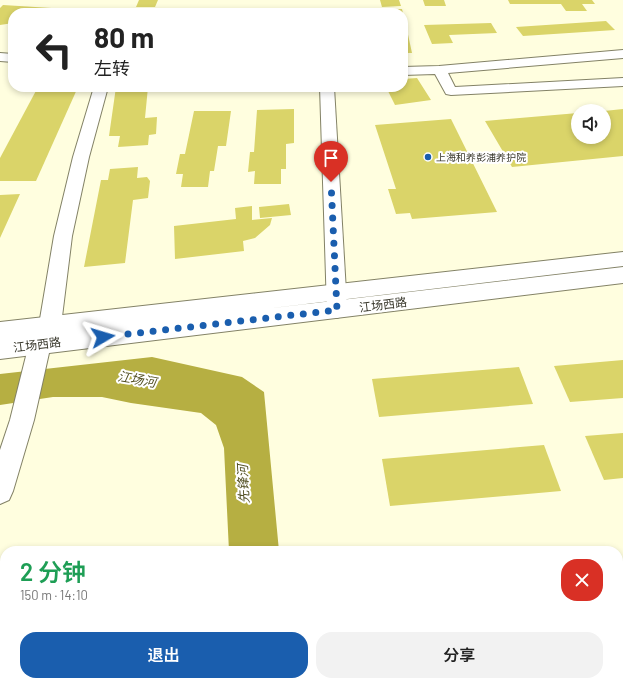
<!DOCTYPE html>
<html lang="zh">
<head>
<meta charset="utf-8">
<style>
  :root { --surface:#fff; --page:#f2f2f2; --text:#222; --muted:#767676; --accent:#1a5eae }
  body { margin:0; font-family:Barlow,"Noto Sans SC",sans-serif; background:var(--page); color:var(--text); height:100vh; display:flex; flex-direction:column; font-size:15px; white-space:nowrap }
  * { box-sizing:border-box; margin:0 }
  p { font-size:13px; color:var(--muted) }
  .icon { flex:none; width:22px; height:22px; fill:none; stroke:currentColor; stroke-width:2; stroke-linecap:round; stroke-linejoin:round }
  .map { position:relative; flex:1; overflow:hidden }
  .sheet { position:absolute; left:0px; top:546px; width:623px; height:140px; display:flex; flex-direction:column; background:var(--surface); border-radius:16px 16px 0 0; box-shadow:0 2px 6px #0003 }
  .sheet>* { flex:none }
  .banner { position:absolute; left:8px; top:8px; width:400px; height:84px; border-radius:16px; box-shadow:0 2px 6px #0003; background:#fff; color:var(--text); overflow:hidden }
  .fabs { position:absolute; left:571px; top:104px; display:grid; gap:8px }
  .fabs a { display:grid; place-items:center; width:40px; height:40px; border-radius:50%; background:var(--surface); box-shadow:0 2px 6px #0003; font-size:20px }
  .pin { position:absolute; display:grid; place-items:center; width:34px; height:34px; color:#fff; margin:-41px -17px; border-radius:50% 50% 50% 0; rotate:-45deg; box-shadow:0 0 4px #0007 }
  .pin .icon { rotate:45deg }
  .me { position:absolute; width:44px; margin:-22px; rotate:83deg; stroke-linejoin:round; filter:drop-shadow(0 0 3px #0008) }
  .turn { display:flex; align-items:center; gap:14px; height:84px; padding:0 20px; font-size:18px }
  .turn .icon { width:52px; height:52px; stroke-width:2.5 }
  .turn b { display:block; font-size:28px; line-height:34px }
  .round { display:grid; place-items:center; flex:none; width:42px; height:42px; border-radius:16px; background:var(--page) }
  .head { display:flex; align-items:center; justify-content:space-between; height:68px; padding:0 20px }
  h1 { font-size:24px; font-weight:600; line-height:30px; color:#1e9e55 }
  .primary-button { display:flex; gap:8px; margin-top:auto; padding:8px 20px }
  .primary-button a { flex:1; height:46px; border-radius:16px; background:var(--accent); color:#fff; font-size:16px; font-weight:600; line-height:46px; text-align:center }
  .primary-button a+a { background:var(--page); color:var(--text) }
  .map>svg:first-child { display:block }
  .water { fill:#b6af42 }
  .building { fill:#dad469 }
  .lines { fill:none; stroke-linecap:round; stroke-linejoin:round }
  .minor-casing { stroke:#838266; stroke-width:2 }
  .major-casing { stroke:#838266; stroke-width:2 }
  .minor { fill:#fff; fill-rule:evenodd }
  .major { fill:#fff; fill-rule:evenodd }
  .route { stroke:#1a5eae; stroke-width:7; stroke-dasharray:0 12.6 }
  .poi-dot { fill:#1a5eae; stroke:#fff; stroke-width:1.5 }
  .labels { text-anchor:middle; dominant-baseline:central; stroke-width:4; stroke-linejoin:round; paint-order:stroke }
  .far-poi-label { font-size:10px; fill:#3a392d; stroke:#fff; text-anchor:start }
  .street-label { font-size:12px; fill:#3a392d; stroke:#fff }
  .water-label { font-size:13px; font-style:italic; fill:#545125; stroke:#fff }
</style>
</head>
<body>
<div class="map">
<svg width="623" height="686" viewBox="0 0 623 686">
  <rect width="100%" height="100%" fill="#fffedf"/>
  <g class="water">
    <polygon points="152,357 242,377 264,392 279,551 229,551 224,448 216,425 201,413 131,403 102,397 53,397 0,405 0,374"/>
    <rect x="235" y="681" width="53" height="5"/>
  </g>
  <g class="building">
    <polygon points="139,0 158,0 155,7 136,7"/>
    <polygon points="380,0 399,0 401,6 382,7"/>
    <polygon points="423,0 444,0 446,6 425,6"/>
    <polygon points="508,0 592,0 595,4 582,4 587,11 566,11 561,4 510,4"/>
    <polygon points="3,5 100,11 98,13 13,13 13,23 0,25 0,8"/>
    <polygon points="210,9 210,13 134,13 136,10"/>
    <polygon points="315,9 370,9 371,13 315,13"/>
    <polygon points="382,9 402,9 403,13 383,13"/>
    <polygon points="403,16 404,16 412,53 403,53"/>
    <polygon points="606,21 615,30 523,36 516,27"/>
    <polygon points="491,23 497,33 449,35 453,43 432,44 424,25"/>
    <polygon points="417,78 431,100 395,105 386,87 403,87 403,79"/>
    <polygon points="38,87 78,87 36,181 0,181 0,158"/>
    <polygon points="116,87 148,87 145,118 157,117 156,134 149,135 148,145 118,147 120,136 109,136"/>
    <polygon points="205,87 290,87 290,90 205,92"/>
    <polygon points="294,109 294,143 286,144 286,169 281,169 281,184 254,184 255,171 248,172 250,152 254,152 257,110"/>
    <polygon points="623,109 623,156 512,167 485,121 578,113 578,137 604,137 604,111"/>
    <polygon points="194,111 231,111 226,146 218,146 214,171 210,171 208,187 181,187 183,174 176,174 180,154 185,154"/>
    <polygon points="451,119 497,212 412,219 410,213 396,214 388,189 396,189 375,125"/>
    <polygon points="138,167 137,178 147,177 150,181 148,198 133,200 125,263 84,267 101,180 108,180 110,169"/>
    <polygon points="20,194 0,238 0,195"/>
    <polygon points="289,204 291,215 260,218 259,207"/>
    <polygon points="252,206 252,220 272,218 270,225 255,238 243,241 244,251 175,259 174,226 236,219 235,208"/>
    <polygon points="623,360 623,398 570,402 554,366"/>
    <polygon points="519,367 533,404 379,417 372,379"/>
    <polygon points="623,433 623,478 604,480 585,436"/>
    <polygon points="544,445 561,491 390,506 382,459"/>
  </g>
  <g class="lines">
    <defs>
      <g id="minor">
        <polygon points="623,50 623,58 448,73 455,87 623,78 623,86 451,95 446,94 435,74 403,75 403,67 439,66"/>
        <polygon points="0,53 13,54 13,62 0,61"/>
        <polygon points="94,87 108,87 89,157 72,236 61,325 58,331 50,334 42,331 39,325 54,236 73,157"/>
        <polygon points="320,87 334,87 347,309 344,315 337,318 330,315 327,309"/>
        <polygon points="40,335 48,337 51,344 34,420 13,491 9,500 0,504 0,450 10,420 29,344 32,337"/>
      </g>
      <polygon id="major" points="623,252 623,266 264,309 623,267 623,283 0,359 0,322"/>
    </defs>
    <use href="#minor" class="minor-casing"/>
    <use href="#major" class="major-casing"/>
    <use href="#minor" class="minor"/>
    <use href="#major" class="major"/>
  </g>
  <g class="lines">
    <polyline class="route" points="103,337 337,310 331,182"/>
  </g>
  <circle class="poi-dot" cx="428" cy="157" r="4"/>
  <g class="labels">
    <g class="far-poi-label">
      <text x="436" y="157">上海和养彭浦养护院</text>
    </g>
    <g class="street-label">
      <text transform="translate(383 304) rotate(-7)">江场西路</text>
      <text transform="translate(37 344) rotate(-7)">江场西路</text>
    </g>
    <g class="water-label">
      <text transform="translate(137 379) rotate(10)">江场河</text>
      <text transform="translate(243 484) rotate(-93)">先锋河</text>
    </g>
  </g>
</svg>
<div class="fabs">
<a><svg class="icon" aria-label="sound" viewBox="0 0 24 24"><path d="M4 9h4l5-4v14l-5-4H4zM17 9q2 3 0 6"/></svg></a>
</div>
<div class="pin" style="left:331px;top:182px;background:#d93025"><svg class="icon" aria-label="arrive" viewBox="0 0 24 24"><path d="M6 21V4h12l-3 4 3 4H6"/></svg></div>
<svg class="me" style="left:103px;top:337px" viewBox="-20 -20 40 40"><path d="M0-17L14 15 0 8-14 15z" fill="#1a5eae" stroke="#fff" stroke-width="4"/></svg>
<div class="banner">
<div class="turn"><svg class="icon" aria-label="left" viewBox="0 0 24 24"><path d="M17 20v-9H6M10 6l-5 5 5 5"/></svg><div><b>80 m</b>左转</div></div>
</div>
<section class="sheet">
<div class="head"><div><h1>2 分钟</h1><p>150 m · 14:10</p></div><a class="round" style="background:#d93025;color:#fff"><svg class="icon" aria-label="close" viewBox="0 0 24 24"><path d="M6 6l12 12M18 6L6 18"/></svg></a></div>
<div class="primary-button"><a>退出</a><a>分享</a></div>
</section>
</div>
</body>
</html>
